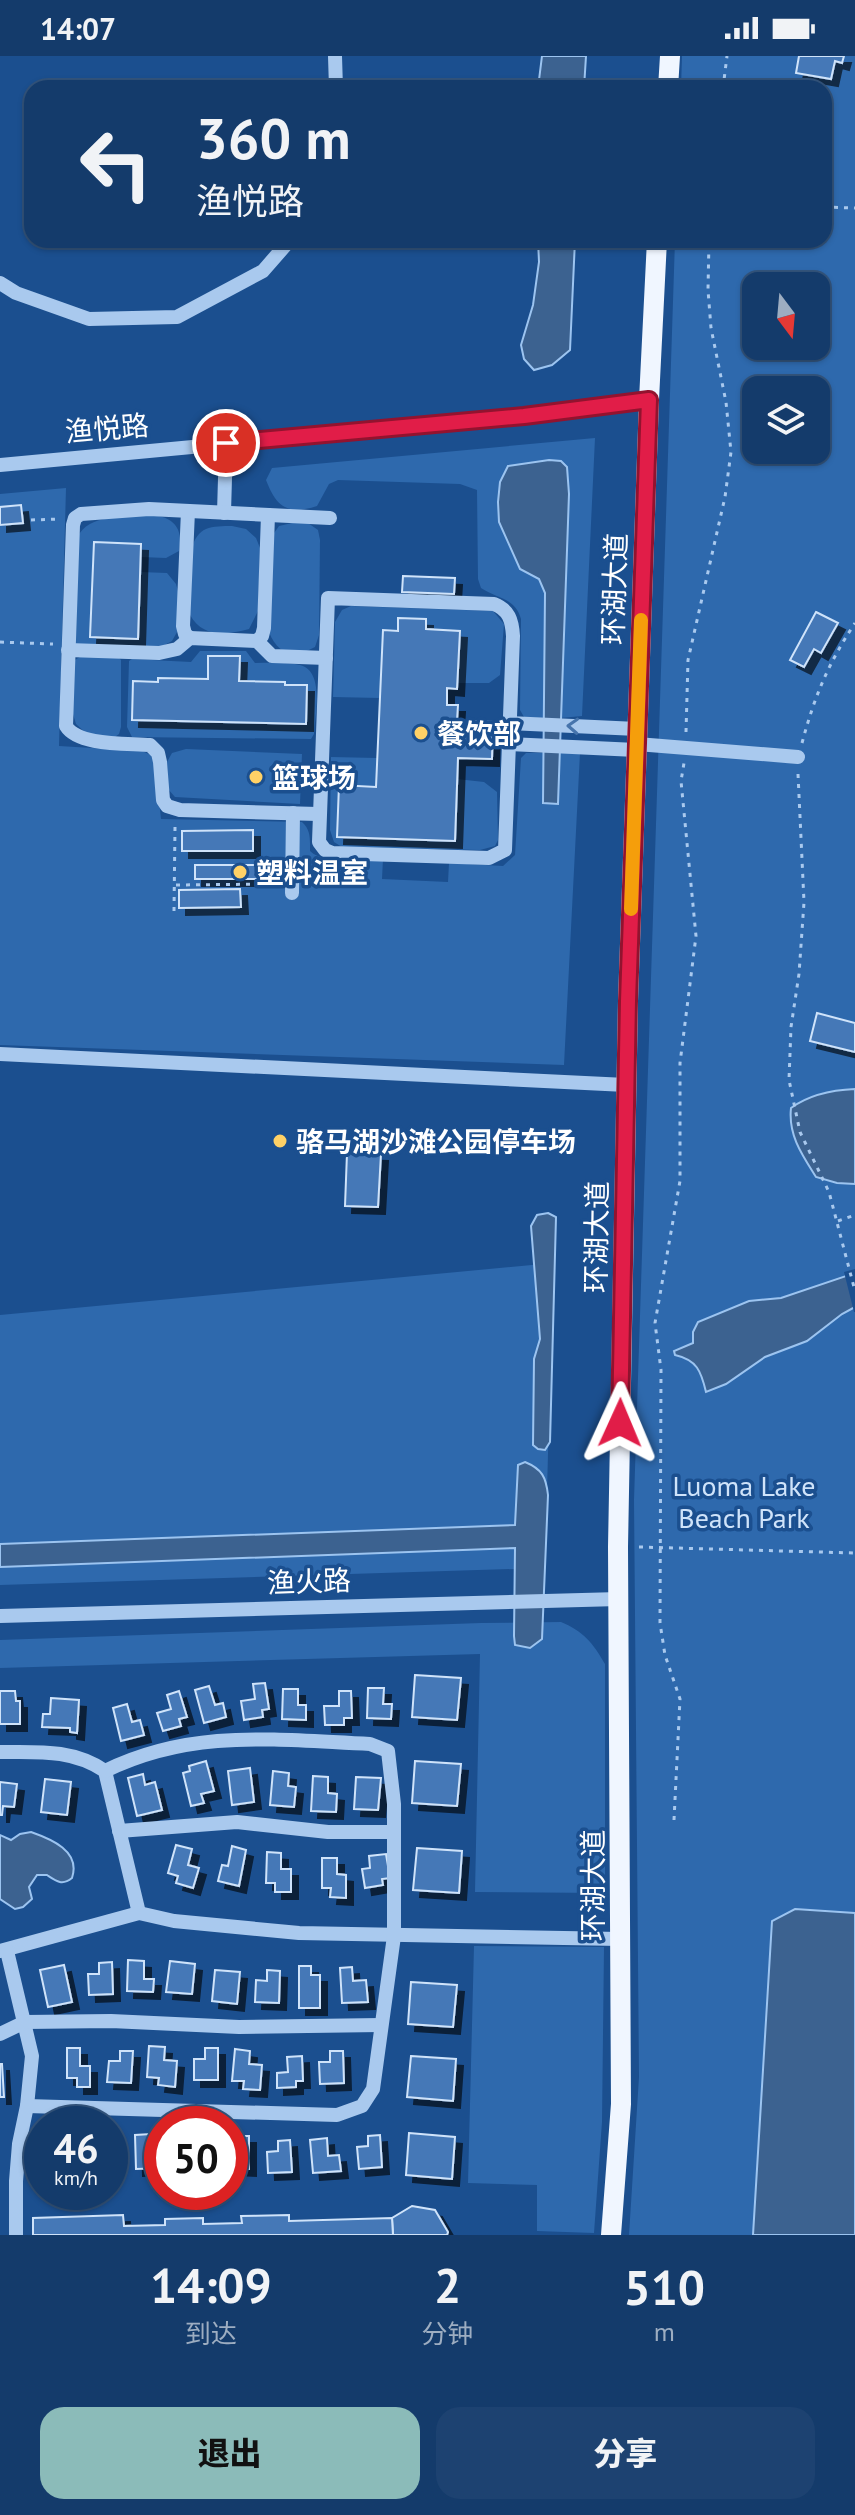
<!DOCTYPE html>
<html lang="zh">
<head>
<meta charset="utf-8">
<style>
  :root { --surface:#143b6b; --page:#1d4271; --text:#f1f3f6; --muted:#9dadc1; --line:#33557e; --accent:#8bbbb9 }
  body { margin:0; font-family:"PT Sans","Noto Sans SC",sans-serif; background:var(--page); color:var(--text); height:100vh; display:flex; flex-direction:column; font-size:30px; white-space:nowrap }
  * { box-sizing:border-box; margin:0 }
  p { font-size:26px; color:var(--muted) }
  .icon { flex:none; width:44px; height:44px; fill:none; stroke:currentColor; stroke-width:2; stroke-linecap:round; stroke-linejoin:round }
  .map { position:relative; height:2179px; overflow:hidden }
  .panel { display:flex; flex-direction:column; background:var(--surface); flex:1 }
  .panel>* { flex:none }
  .banner { position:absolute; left:24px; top:24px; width:808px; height:168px; border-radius:24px; box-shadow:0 2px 6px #0004,0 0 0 2px var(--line); background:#143b6b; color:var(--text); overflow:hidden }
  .needle { width:52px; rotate:164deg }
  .fabs { position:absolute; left:742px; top:216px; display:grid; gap:16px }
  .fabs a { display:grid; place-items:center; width:88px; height:88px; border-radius:16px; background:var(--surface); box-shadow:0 2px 6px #0004,0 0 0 2px var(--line); font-size:40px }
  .speed { position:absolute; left:24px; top:2050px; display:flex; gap:16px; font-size:40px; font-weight:700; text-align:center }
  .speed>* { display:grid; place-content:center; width:104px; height:104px; border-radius:50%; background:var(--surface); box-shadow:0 2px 6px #0004,0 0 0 2px var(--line); line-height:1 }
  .speed small { font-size:20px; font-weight:400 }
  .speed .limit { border:12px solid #d22; background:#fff; color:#111 }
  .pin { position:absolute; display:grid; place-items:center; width:68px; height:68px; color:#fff; margin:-34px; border:4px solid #fff; border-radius:50%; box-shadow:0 2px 8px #0007 }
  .me { position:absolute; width:88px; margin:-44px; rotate:1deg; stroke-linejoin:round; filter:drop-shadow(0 0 6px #0008) }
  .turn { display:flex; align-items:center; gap:28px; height:168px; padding:0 40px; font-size:36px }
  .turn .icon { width:104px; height:104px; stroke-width:2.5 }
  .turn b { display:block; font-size:56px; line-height:68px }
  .eta { display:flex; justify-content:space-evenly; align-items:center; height:136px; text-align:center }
  .eta b { font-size:48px; font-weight:800; line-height:56px }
  .cta { display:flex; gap:16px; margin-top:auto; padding:16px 40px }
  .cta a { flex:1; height:92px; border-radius:24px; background:var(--accent); color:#111; font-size:32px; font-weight:800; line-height:92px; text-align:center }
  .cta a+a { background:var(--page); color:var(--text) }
  .status { display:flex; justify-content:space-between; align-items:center; height:56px; padding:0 40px; background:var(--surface); direction:ltr }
  .status svg { height:22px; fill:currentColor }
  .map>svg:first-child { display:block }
  .green { fill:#2e69ad; fill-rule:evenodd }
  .water { fill:#3c6290; stroke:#9cc4f0; stroke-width:2 }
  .pier { fill:#1b4f8f }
  .building { fill:#4478b7; stroke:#cfe3fa; stroke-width:2; filter:url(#shadow) }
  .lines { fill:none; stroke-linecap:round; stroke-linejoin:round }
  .path { stroke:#a9c9ee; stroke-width:3; stroke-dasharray:4 6; stroke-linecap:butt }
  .minor { stroke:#a9c9ee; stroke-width:14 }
  .major { stroke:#f0f6ff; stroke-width:20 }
  .oneway { stroke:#4674ac }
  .route-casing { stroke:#92132f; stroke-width:20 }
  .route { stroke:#e11d48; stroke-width:14 }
  .slow { stroke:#f59e0b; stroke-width:14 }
  .poi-dot { fill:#ffd166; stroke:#1b4f8f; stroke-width:3 }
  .labels { text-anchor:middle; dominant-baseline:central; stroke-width:7; stroke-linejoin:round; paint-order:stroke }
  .street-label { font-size:28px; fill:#fff; stroke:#1b4f8f }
  .poi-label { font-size:28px; font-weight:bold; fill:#fff; stroke:#1b4f8f; text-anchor:start }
  .park-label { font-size:28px; fill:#cfe3fa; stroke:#1b4f8f }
</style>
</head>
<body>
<div class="status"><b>14:07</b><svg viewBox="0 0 49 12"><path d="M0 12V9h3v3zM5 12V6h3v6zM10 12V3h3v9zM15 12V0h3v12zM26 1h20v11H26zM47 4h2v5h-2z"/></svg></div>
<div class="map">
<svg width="855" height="2179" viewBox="0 0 855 2179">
  <defs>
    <filter id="shadow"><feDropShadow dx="7" dy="7" stdDeviation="0" flood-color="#0009"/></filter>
  </defs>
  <rect width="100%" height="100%" fill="#1b4f8f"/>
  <g class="green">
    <path d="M682,0H855V2179H629L639,2021L634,1444L675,184H824V32H681ZM756,230H816V290H756ZM756,334H816V394H756Z"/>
    <path d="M595,382L582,660L550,663L524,661L520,654L521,563C515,541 497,543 481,532L478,523L477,434L460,428L338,424L329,428L317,450C287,460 276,450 266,424L272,412Z"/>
    <path d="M66,432L59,690L142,695L151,699L155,706L161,763L302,766C311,774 310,783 310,795C326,810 362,803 383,803L382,823L448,826L449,807L503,810L515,799L521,702L526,697H580L564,1009L0,989V438Z"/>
    <path d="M150,459C173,460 184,472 179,495L166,502L141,501V488L94,486L90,581L137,583L140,516L167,517L176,528L179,539L177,576L172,585L159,592L76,589L77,482C89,456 125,463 150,459Z"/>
    <path d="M292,467H308L318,474L320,484L319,579L315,591C294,603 278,599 269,576L272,480L279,470Z"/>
    <path d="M232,470L246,473L256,482L260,492L258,555L249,573C226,579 203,582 190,559C190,537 182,483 206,473C213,470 223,470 232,470Z"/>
    <polygon points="351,550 493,555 504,568 500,619 489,627 457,627 459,575 383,574 380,642 333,641 335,566 342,554"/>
    <path d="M200,595H246L255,607C270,607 286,606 300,609C325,615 315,660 314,678L311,683L132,681L127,671L129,605L132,603L191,606Z"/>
    <polygon points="80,601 118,601 121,604 121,671 119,678 115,681 88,679 76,668 73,658 73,605"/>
    <polygon points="186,693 302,698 300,748 175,741 168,733 167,706 172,697"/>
    <polygon points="331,701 377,702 376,731 339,730 337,781 454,785 457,723 484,726 497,736 498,784 495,790 480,794 342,791 334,786 330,774"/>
    <polygon points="553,1207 545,1512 0,1529 0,1259"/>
    <path d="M561,1566C583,1575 593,1587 605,1608V1837L475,1836L480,1598L0,1612V1584L481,1567Z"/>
    <polygon points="474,1890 604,1891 602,2066 594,2177 537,2175 537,2129 468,2127"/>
  </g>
  <g class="water">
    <polygon points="542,0 586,0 584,32 538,32"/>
    <polygon points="538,184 575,184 570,294 552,309 534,314 524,303 521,289 533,249 539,206"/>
    <polygon points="549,404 561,405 567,411 569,438 558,748 543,747 545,537 539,523 520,513 499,466 498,446 500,426 508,410"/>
    <path d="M855,1033V1128L837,1127L816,1121C802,1099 788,1079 791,1052C810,1038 832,1034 855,1033Z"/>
    <polygon points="548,1157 556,1161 550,1386 545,1394 538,1393 533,1389 534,1303 540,1283 531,1170 537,1159"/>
    <path d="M855,1217V1251L842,1258L807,1285L765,1301L726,1328L706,1336C701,1315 697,1304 675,1299L674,1295L693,1287V1276L698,1266L749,1245L781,1242Z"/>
    <path d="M525,1406C542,1413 546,1421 548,1439L542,1583L530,1592L515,1589L514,1580L515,1492L0,1511V1488L515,1469L518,1409Z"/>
    <path d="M31,1776C51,1783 81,1795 72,1822C62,1830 56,1825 47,1819H37L29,1831L32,1843L23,1851L15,1853L0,1843V1779L11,1784L20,1778Z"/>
    <polygon points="795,1853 855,1857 855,2179 753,2179 772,1865"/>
  </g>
  <polygon class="pier" points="855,1213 855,1256 854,1256 844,1216"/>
  <g class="building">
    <polygon points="799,0 844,0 842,7 835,5 831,23 796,17"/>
    <polygon points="21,449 23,467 0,469 0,451"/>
    <polygon points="94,486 141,488 138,583 90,581"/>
    <polygon points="403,520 455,522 454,538 402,536"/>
    <polygon points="816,556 838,567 821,597 814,593 804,611 790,604"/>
    <polygon points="398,562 426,563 426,573 460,575 457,633 447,632 447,649 458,649 457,665 493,666 492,703 458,702 455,785 337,781 339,729 376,731 383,574 398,575"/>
    <polygon points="208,600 240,600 239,625 285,626 285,629 307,629 306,668 132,664 133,625 158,626 158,622 208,623"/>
    <polygon points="253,774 253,795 182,795 182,775"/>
    <rect x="195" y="809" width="90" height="14"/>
    <polygon points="240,833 241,851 179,852 179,834"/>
    <polygon points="817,957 855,967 855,996 810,985"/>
    <polygon points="347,1097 381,1098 378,1151 345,1150"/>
    <polygon points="415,1619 461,1622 457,1664 412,1661"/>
    <polygon points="265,1627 269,1653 262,1654 263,1661 244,1664 241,1645 255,1643 253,1628"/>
    <polygon points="209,1630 215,1649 223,1647 226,1661 204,1667 195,1634"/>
    <polygon points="368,1632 384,1632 383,1648 392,1648 391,1663 367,1662"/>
    <polygon points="283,1633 298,1633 298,1649 306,1649 306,1664 282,1663"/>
    <polygon points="0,1635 15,1635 16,1645 20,1645 20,1668 0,1668"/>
    <polygon points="179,1635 187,1661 179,1663 181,1670 163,1675 157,1657 171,1653 167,1639"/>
    <polygon points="339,1635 351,1635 352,1662 344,1662 344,1669 325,1669 324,1650 339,1650"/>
    <polygon points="51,1642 79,1644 77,1677 70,1676 70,1672 42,1671 43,1658 50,1658"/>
    <polygon points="127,1648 132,1666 140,1664 144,1679 121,1685 113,1652"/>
    <polygon points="206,1705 214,1735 201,1738 204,1747 191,1750 183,1717 190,1715 189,1710"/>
    <polygon points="415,1705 461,1708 457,1750 412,1747"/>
    <polygon points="250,1712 254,1746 232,1749 228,1715"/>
    <polygon points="273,1715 289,1717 288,1730 296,1731 294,1751 270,1749"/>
    <polygon points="143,1718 145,1729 155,1726 162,1754 137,1760 128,1722"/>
    <polygon points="313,1720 328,1721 328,1737 337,1738 336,1756 311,1755"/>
    <polygon points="356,1721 381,1722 378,1754 354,1753"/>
    <polygon points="45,1723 71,1726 67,1759 41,1756"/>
    <polygon points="0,1726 17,1728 14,1751 3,1750 2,1759 0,1759"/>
    <polygon points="176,1789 192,1793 188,1809 199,1812 193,1832 176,1827 178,1820 168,1817"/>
    <polygon points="232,1790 246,1794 239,1830 218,1825 222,1809 228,1810"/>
    <polygon points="417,1792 462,1795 459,1837 413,1834"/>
    <polygon points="267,1796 281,1797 281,1813 291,1813 291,1836 275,1836 275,1827 266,1827"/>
    <polygon points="386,1798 390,1822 382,1823 383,1829 365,1832 362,1813 370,1812 369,1800"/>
    <polygon points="322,1802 337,1802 337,1818 346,1819 346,1842 330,1841 331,1832 322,1832"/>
    <polygon points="128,1904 144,1905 144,1923 154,1923 153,1936 127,1935"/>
    <polygon points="170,1905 195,1908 192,1938 166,1936"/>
    <polygon points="112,1906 113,1938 89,1939 88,1918 99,1918 99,1907"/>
    <polygon points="64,1909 72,1946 48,1951 40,1914"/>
    <polygon points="299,1910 311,1910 311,1919 320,1919 320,1952 299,1952"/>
    <polygon points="352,1911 353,1925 366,1924 368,1946 342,1947 340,1912"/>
    <polygon points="215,1914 240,1916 237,1948 212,1945"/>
    <polygon points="267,1914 280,1915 279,1947 255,1946 256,1924 267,1925"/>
    <polygon points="411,1926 457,1929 453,1971 408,1968"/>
    <polygon points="149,1990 165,1991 164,2004 177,2005 175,2031 158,2029 159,2022 147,2021"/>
    <polygon points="67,1992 80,1992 80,2010 90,2010 90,2031 77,2031 77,2022 67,2022"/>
    <polygon points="205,1992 218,1992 218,2024 194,2024 194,2003 205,2003"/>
    <polygon points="235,1993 250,1995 249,2008 262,2009 260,2034 243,2033 244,2025 232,2025"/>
    <polygon points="120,1995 133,1995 131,2027 107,2026 109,2005 120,2005"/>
    <polygon points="330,1995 343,1995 344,2027 320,2028 319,2006 330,2006"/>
    <polygon points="302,2000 303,2025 296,2025 296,2031 277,2032 277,2017 288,2016 287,2001"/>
    <polygon points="411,2000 456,2003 453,2045 407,2041"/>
    <polygon points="0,2008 2,2008 4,2041 0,2041"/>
    <polygon points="110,2076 116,2076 115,2108 110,2108"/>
    <polygon points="409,2077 455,2081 452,2123 406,2119"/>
    <polygon points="151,2078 152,2096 162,2096 162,2112 136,2113 135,2079"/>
    <polygon points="380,2079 382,2111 359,2113 357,2091 368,2090 368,2080"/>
    <polygon points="236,2080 249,2080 249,2113 230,2112 230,2091 236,2091"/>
    <polygon points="327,2082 328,2100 339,2099 341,2115 313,2117 310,2084"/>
    <polygon points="290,2084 292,2116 268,2117 267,2096 278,2095 278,2085"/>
    <polygon points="412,2150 435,2154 448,2176 447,2179 393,2179 392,2162"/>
    <polygon points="123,2159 124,2170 165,2169 165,2163 203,2162 203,2168 242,2167 241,2160 289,2159 289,2165 392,2162 393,2179 33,2179 33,2162"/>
  </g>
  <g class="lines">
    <g class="path">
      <polyline points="723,32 727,0"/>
      <polyline points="824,151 855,152"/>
      <polyline points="31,464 59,463"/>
      <polyline points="0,586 53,588"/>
      <polyline points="686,676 688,604 725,441 731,396 726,346 711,272 708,234 709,184"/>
      <path d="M802,687C815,639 828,608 855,567"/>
      <polyline points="798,718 804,846 799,918 791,971 789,1024 800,1076 829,1136 855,1235"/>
      <polyline points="176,829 276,828"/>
      <polyline points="174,855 175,771"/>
      <polyline points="838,1165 855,1159"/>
      <polyline points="639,1491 855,1497"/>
      <polyline points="674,1764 680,1643 665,1599 660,1567 661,1314 655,1267 680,1125 680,1007 696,880 681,725 684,707"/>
    </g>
    <g class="minor">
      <polyline points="335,0 336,32"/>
      <polyline points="0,227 16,237 89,263 177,261 263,215 290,184"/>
      <polyline points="0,409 524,360 649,344"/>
      <polyline points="188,455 183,570 185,578 190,582"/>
      <polyline points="224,457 226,387"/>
      <path d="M328,542L494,548C509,554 512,564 513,580L505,794L489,802L332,797L325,794L319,786Z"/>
      <polyline points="257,585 262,580 264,572 268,459"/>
      <polyline points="68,594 159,597 177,593 190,582 257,585 272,600 326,602"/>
      <polyline points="509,667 637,673"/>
      <polyline points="509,688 636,694"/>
      <polyline points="637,688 798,701"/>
      <path d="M318,758L180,754L167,750L163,744L160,706L158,697L150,689C127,687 78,690 66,670L73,469L75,462L81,458L149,453L330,462"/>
      <polyline points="292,837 293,757"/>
      <polyline points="0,998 626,1029"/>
      <polyline points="0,1560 619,1543"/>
      <path d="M0,1696C38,1696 73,1693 105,1715L139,1857"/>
      <polyline points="119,1775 237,1766 328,1776 394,1776"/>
      <polyline points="0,1895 139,1857 174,1865 299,1877 620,1883"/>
      <polyline points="7,1895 32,2000 27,2050 19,2088 16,2125 16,2179"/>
      <polyline points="0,1978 25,1966 111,1965 239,1971 381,1969"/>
      <path d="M27,2050L337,2059L362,2050L373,2033L394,1880V1748L388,1695L370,1688C276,1684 192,1672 105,1715"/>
    </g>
    <g class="major">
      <polyline points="668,32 670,0"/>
      <polyline points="611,2179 621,2048 618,1491 628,945 649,344 657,184"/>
    </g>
  </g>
  <defs><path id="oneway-chevron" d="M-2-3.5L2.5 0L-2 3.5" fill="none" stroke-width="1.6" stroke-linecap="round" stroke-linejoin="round" transform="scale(2)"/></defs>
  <use class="oneway" href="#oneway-chevron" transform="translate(573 670) rotate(-177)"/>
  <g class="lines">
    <defs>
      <polyline id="route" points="226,387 524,360 649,344 628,945 620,1367"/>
    </defs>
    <use href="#route" class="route-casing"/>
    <use href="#route" class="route"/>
    <polyline class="slow" points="631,853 641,564"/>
  </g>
  <g class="poi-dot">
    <circle cx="421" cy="677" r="8"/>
    <circle cx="256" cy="721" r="8"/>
    <circle cx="240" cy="816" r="8"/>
    <circle cx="280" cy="1085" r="8"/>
  </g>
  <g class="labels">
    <g class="street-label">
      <text transform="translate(107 372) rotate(-5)">渔悦路</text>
      <text transform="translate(614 533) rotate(-88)">环湖大道</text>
      <text transform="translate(596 1181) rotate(-89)">环湖大道</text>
      <text transform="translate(309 1525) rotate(-2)">渔火路</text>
      <text transform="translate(592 1829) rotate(-90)">环湖大道</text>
    </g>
    <g class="poi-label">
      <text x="437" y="677">餐饮部</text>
      <text x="272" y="721">篮球场</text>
      <text x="256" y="816">塑料温室</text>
      <text x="296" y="1085">骆马湖沙滩公园停车场</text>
    </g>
    <g class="park-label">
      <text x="744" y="1429">Luoma Lake<tspan x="744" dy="32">Beach Park</tspan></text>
    </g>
  </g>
</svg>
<div class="fabs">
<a><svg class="needle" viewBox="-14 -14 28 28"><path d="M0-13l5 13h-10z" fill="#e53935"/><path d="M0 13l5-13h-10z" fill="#9dadc1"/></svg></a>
<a><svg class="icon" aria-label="layers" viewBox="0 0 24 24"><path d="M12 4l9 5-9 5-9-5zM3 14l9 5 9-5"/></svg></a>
</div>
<div class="speed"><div>46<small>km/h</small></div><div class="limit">50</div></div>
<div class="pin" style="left:226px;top:387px;background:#d93025"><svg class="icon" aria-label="arrive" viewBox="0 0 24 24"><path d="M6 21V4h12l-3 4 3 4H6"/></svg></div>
<svg class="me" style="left:620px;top:1367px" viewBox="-20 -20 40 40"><path d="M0-17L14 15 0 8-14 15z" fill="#e11d48" stroke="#fff" stroke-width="4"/></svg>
<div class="banner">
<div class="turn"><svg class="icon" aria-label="left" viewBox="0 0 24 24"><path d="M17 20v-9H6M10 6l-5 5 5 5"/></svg><div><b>360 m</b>渔悦路</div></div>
</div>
</div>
<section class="panel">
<div class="eta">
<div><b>14:09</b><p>到达</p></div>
<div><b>2</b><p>分钟</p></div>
<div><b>510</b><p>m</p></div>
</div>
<div class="cta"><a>退出</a><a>分享</a></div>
</section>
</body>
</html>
